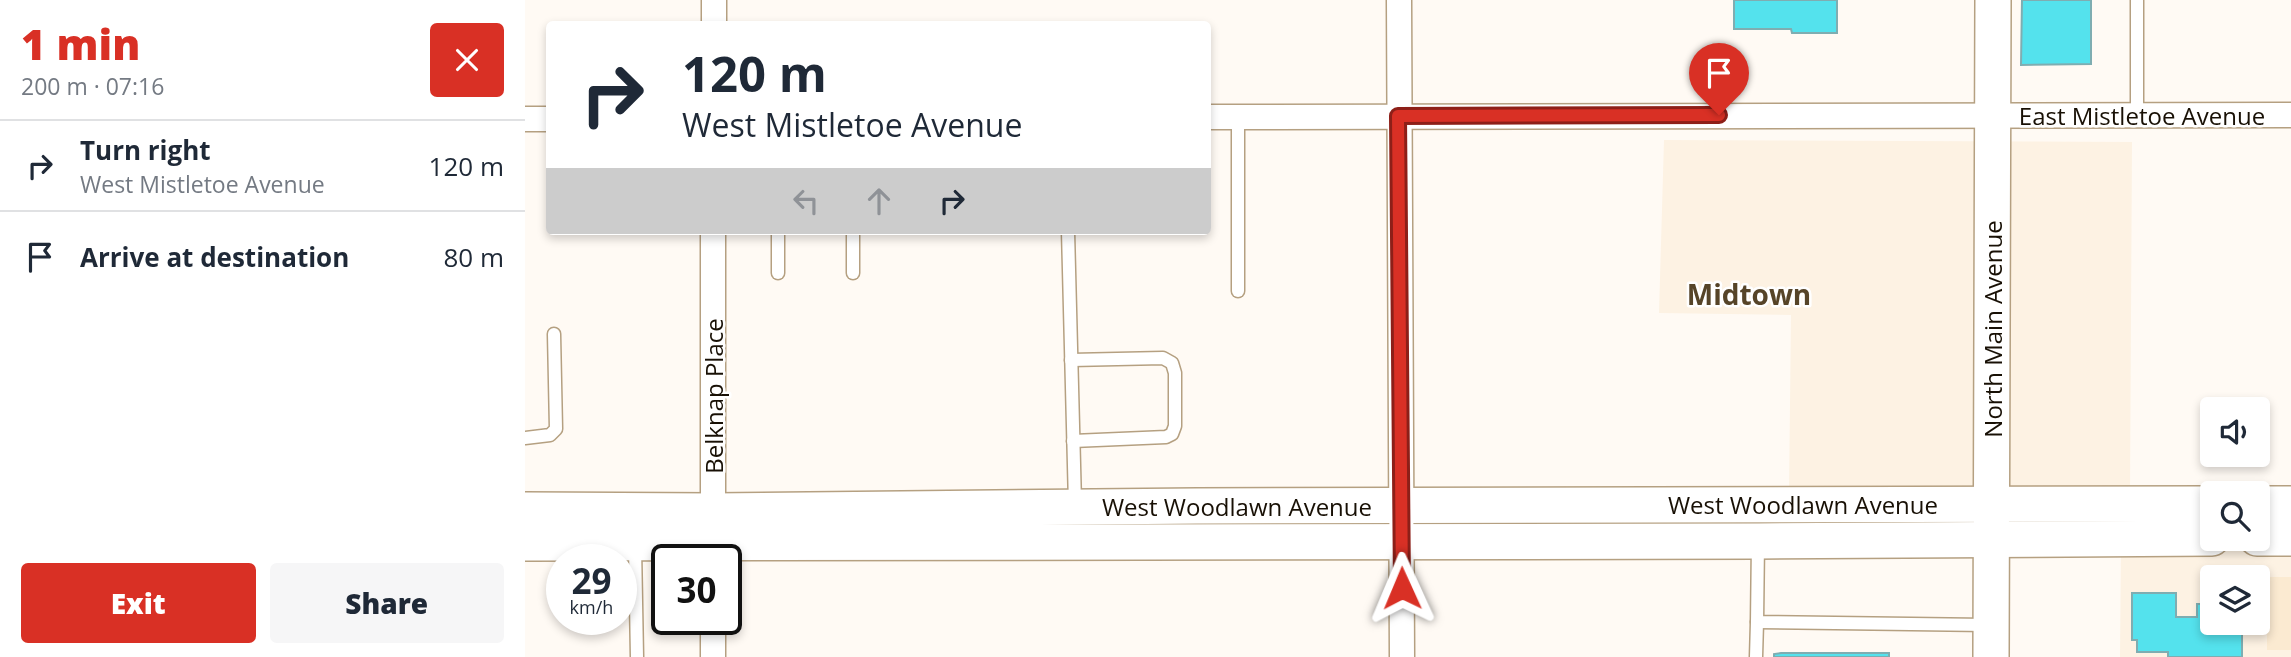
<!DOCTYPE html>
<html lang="en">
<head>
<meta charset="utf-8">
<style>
  :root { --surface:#fff; --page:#f6f6f7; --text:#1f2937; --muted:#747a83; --line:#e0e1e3; --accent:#d93025 }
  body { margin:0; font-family:"Open Sans",sans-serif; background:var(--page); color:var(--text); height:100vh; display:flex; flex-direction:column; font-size:26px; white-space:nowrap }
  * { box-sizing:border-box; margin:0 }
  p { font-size:23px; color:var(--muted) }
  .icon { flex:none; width:38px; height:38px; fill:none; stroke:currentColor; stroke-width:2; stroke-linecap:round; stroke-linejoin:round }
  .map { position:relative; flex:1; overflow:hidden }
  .details { display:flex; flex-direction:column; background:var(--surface); width:525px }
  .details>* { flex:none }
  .top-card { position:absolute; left:21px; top:21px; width:665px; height:214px; border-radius:7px; box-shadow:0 4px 10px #0003; background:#fff; color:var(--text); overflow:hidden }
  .buttons { position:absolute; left:1675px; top:397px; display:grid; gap:14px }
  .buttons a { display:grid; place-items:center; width:70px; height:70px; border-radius:7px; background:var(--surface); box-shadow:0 4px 10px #0003; font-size:35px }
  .speed { position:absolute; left:21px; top:544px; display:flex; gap:14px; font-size:35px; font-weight:700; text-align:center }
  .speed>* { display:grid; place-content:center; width:91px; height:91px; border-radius:50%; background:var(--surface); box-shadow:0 4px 10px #0003; line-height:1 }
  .speed small { font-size:18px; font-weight:400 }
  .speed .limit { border:4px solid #111; border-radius:10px; background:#fff; color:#111 }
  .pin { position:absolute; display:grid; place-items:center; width:60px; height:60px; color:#fff; margin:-72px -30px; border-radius:50% 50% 50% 0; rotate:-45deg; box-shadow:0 0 7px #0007 }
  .pin .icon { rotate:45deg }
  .me { position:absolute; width:77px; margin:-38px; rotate:359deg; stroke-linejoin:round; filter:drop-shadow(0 0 5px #0008) }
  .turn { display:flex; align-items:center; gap:24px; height:147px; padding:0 21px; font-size:32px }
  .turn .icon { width:91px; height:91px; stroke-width:2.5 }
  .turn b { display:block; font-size:49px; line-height:60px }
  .lanes { display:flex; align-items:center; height:66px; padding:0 21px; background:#0003; justify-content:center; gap:35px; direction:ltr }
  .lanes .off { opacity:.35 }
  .round { display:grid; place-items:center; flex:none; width:74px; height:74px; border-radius:7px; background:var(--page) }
  .summary { display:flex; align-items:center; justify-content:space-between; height:119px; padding:0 21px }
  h1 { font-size:42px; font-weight:800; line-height:52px; color:var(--accent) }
  .cta { display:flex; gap:14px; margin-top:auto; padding:14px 21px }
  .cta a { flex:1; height:80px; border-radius:7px; background:var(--accent); color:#fff; font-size:28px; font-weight:800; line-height:80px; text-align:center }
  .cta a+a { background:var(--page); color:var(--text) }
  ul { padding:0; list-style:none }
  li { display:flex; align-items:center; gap:21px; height:91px; padding:0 21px; border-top:2px solid var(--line) }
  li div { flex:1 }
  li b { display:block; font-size:26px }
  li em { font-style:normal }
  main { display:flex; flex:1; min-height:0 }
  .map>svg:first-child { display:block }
  .built { fill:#fdf2e3; fill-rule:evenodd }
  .green { fill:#fbead1 }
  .building { fill:#54e2ed; stroke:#7fadb1; stroke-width:2 }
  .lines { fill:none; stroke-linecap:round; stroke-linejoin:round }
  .lane-casing { stroke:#b5a081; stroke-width:15 }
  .street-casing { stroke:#b5a081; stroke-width:27 }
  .secondary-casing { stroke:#b5a081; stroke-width:38 }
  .lane { stroke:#fff; stroke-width:12 }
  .street { stroke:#fff; stroke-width:24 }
  .secondary { stroke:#fff; stroke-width:35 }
  .route-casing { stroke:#8d1f18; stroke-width:18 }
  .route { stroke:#d93025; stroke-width:12 }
  .labels { text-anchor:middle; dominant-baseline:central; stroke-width:5; stroke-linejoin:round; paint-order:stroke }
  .street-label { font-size:24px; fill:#181005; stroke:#fff }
  .quarter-label { font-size:28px; font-weight:bold; fill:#564428; stroke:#fff }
</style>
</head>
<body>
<main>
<section class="details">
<div class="summary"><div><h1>1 min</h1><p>200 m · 07:16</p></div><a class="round" style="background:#d93025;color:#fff"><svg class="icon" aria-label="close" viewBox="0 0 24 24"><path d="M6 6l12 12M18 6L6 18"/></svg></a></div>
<ul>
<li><svg class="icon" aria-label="right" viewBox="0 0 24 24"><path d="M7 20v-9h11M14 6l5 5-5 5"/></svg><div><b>Turn right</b><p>West Mistletoe Avenue</p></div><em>120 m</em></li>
<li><svg class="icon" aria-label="arrive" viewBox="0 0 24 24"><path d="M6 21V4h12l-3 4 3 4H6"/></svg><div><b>Arrive at destination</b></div><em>80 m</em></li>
</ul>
<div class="cta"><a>Exit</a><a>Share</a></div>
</section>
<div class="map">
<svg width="1766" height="657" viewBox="0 0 1766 657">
  <rect width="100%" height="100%" fill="#fffaf4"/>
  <g class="built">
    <polygon points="1139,140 1607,142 1605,495 1264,494 1266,315 1134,313"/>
    <path d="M1596,548L1766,550V657H1595ZM1687,578H1732V623H1687Z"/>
  </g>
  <rect class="green" x="1742" y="577" width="24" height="73"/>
  <g class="building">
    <polygon points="1209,0 1312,0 1312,33 1267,33 1266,29 1209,29"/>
    <polygon points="1497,0 1566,0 1566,64 1496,65"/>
    <polygon points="1607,593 1651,593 1651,617 1672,617 1672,604 1687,604 1687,623 1717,623 1717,657 1643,657 1643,652 1612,652 1612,640 1607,640"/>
    <polygon points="1256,653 1364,653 1364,657 1249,657 1249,654"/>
  </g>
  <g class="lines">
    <defs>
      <g id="lane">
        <polyline points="1612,0 1612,115"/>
        <polyline points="713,117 713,291"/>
        <polyline points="253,231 253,273"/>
        <polyline points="328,231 328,273"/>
        <polyline points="543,231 550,504"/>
        <polyline points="546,360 638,358 647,363 650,373 650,426 647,434 641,437 548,441"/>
        <polyline points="0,438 25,435 31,429 29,334"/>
        <polyline points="1233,542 1232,622 1462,625"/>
        <polyline points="110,547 112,657"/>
        <polyline points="1231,657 1232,622"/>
      </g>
      <g id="street">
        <polyline points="874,0 877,657"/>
        <polyline points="189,24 189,0"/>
        <polyline points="682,117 1766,115"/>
        <polyline points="0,119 24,119"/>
        <polyline points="188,231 188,524"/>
        <polyline points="188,657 188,620"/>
      </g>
      <g id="secondary">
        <polyline points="1732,504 1766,504"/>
        <polyline points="0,510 188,511 672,506 1687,504"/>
        <polyline points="1732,538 1766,538"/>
        <polyline points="0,543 1233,541 1687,538"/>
        <polyline points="1466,657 1468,0"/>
      </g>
    </defs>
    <use href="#lane" class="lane-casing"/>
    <use href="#street" class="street-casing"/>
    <use href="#secondary" class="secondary-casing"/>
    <use href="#lane" class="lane"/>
    <use href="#street" class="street"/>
    <use href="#secondary" class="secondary"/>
  </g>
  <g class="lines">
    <defs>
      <polyline id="route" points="877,588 873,116 1194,115"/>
    </defs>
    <use href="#route" class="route-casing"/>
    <use href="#route" class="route"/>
  </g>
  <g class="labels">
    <g class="street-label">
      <text x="1617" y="115">East Mistletoe Avenue</text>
      <text transform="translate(1467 329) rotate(-90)">North Main Avenue</text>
      <text transform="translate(188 396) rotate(-90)">Belknap Place</text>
      <text x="1278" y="504">West Woodlawn Avenue</text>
      <text x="712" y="506">West Woodlawn Avenue</text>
    </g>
    <g class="quarter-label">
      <text x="1224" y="294">Midtown</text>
    </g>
  </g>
</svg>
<div class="buttons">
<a><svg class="icon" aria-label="sound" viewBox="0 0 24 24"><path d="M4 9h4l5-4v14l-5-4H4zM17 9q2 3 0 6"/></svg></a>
<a><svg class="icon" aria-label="search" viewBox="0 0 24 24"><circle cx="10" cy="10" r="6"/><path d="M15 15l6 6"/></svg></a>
<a><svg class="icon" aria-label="layers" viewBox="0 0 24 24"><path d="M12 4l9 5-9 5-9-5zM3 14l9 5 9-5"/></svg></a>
</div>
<div class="speed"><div>29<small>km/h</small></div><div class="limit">30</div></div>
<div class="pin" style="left:1194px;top:115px;background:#d93025"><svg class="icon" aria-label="arrive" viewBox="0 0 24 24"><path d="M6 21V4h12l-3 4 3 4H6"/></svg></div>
<svg class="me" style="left:877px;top:588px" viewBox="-20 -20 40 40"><path d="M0-17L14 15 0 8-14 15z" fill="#d93025" stroke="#fff" stroke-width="4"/></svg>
<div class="top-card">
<div class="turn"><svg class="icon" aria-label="right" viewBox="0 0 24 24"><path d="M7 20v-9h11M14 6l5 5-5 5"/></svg><div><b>120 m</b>West Mistletoe Avenue</div></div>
<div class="lanes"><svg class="icon off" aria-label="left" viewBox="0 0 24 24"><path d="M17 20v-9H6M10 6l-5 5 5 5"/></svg><svg class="icon off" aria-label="ahead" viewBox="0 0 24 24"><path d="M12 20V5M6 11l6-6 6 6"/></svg><svg class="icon" aria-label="right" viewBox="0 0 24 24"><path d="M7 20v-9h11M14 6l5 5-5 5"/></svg></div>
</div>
</div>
</main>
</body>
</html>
